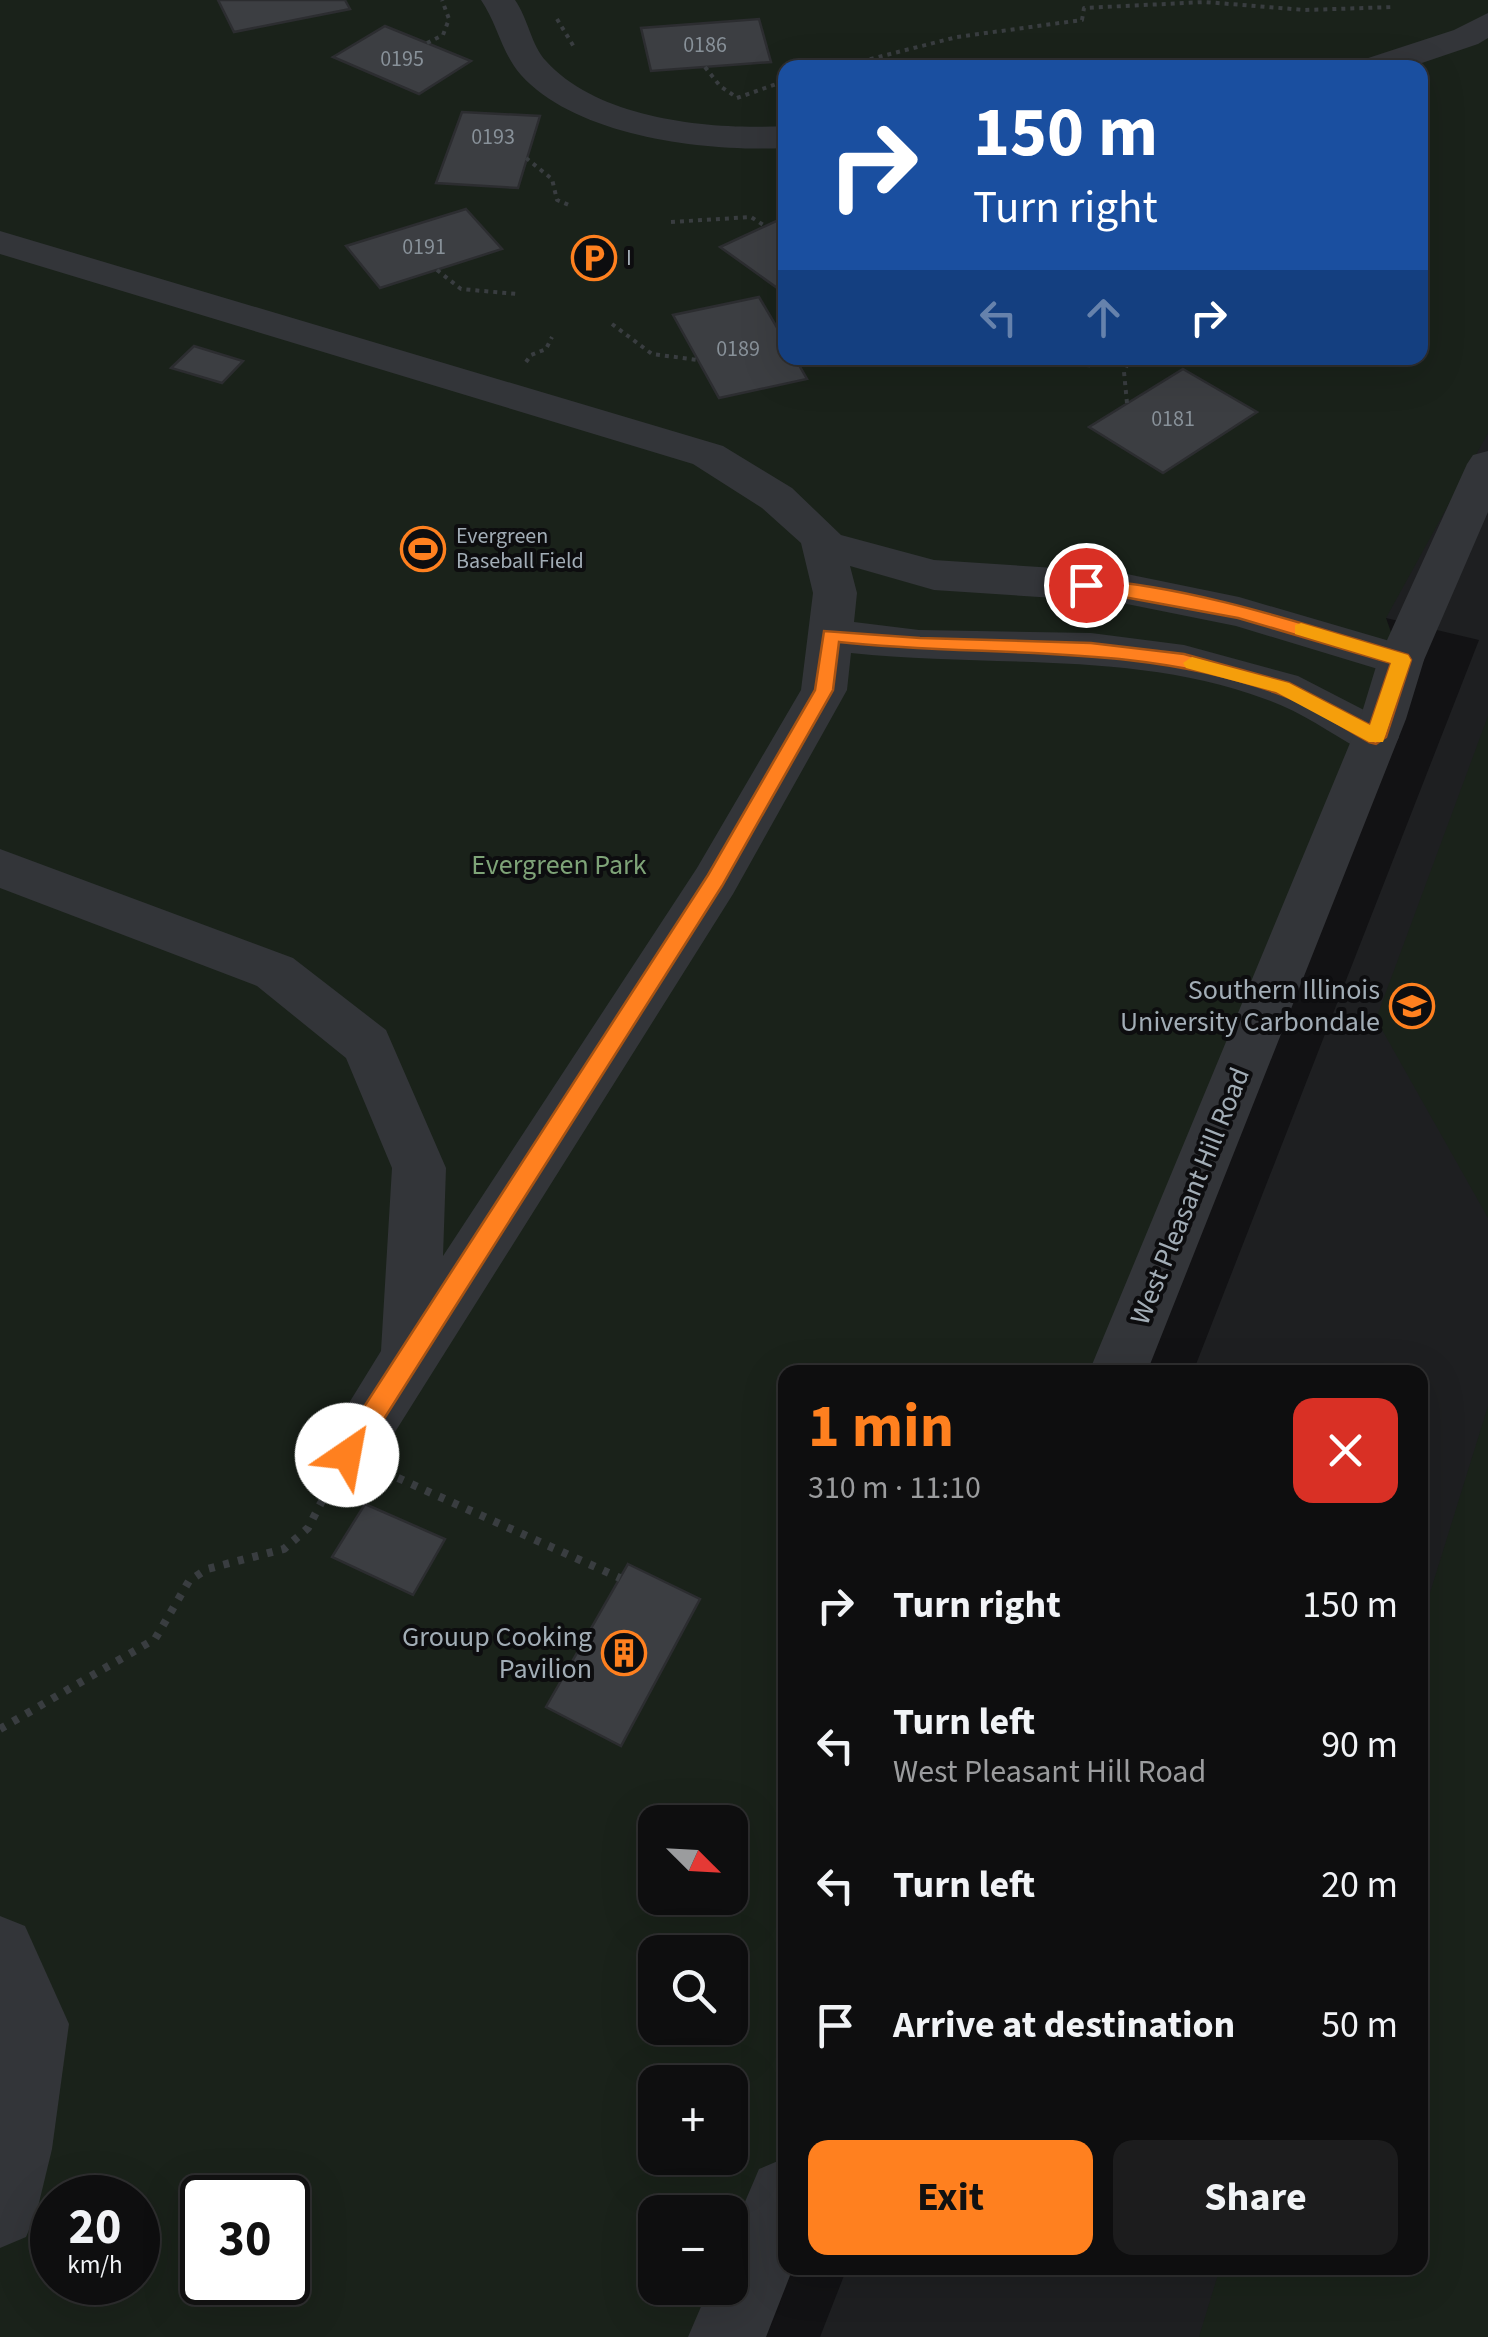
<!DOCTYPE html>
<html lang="en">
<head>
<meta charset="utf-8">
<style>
  :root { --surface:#0e0e0f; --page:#1c1c1d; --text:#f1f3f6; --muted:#9b9c9e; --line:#2e2e2f; --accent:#ff801f }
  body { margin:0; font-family:"Source Sans 3",sans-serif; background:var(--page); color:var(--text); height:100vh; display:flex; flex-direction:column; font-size:38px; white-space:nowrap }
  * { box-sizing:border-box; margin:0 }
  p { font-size:32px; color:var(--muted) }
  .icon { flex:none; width:55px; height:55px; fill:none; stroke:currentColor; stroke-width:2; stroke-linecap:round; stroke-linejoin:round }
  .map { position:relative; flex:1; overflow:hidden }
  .panel { position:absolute; left:778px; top:1365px; width:650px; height:910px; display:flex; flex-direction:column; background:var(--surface); border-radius:20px; box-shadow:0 10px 40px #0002,0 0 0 2px var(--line) }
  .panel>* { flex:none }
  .banner { position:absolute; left:778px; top:60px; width:650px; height:305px; border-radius:20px; box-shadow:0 10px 40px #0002,0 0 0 2px var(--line); background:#1a4fa0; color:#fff; overflow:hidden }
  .needle { width:65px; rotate:114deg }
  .tools { position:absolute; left:638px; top:1805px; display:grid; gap:20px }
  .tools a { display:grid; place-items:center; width:110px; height:110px; border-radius:20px; background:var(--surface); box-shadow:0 10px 40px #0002,0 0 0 2px var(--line); font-size:50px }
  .speed { position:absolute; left:30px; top:2175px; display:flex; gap:20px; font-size:50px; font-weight:700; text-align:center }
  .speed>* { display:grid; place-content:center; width:130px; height:130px; border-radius:50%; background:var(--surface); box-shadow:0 10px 40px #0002,0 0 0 2px var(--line); line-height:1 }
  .speed small { font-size:25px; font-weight:400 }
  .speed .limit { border:5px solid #111; border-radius:15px; background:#fff; color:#111 }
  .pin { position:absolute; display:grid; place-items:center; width:85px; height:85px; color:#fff; margin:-42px; border:5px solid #fff; border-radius:50%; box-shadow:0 2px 10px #0007 }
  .me { position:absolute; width:110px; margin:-55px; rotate:33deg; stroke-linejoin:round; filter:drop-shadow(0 0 8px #0008) }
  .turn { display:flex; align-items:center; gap:35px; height:210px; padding:0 30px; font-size:45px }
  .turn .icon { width:130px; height:130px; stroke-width:2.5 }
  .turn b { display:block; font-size:70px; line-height:85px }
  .lanes { display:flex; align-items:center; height:95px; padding:0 30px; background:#0003; justify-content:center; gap:50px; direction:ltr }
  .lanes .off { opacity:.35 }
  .round { display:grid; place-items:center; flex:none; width:105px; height:105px; border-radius:20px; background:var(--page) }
  .headline { display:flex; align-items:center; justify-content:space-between; height:170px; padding:0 30px }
  h1 { font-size:60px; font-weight:700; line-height:75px; color:var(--accent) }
  .primary-button { display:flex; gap:20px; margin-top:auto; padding:20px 30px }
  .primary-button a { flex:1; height:115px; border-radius:20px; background:var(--accent); color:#111; font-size:40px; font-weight:700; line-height:115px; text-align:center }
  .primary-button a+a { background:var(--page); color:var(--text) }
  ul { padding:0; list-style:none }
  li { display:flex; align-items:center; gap:30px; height:140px; padding:0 30px }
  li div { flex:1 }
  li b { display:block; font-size:38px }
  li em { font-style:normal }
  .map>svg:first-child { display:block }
  .built { fill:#1e1f21; fill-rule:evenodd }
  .green { fill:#1a221a; fill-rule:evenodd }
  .building { fill:#3c3e42; stroke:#2c2d30; stroke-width:2.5 }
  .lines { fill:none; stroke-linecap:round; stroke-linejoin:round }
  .path-far1 { stroke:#393d40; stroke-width:4; stroke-dasharray:4 5; stroke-linecap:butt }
  .path { stroke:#393d40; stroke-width:8; stroke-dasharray:6 9; stroke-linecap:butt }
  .minor { fill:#333539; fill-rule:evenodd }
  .tertiary { fill:#333539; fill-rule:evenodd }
  .route { fill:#ff801f; stroke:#a65314; stroke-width:2.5 }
  .slow { fill:#f59e0b }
  .labels { text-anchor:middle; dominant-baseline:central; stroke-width:8; stroke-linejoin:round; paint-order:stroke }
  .number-label { font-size:22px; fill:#889199 }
  .far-poi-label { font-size:22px; fill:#a2adb6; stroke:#0d0d0f; text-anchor:start }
  .park-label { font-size:28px; fill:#7ea377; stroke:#0d0d0f }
  .poi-label { font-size:28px; fill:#a2adb6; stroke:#0d0d0f; text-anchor:end }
  .street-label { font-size:28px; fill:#a2adb6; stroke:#0d0d0f }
</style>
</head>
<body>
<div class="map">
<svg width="1488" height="2337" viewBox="0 0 1488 2337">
  <rect width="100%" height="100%" fill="#121214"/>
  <path class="built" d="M0,0H1488V2337H820L847,2268H1420V1372H1193L1479,640L1386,618L932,476ZM785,68H1420V358H785Z"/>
  <g class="green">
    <path d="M0,0H1488V433L1386,618L1401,660L1118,1372H785V2193L727,2337H0ZM785,68H1420V358H785ZM655,1822H730V1898H655ZM655,1952H730V2028H655ZM655,2082H730V2158H655ZM52,2198H138V2282H52ZM202,2198H288V2282H202ZM655,2212H730V2288H655Z"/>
    <polygon points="1488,716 1488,1218 1376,1019"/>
    <polygon points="1488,1406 1488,2337 1199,2337 1220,2268 1420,2268 1420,1625"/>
  </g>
  <g class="building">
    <polygon points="218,0 345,0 350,9 234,32"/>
    <polygon points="759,19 771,62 651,71 641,28"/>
    <polygon points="385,26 427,43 471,61 419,94 333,57"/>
    <polygon points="462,112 540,116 518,188 436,183"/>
    <polygon points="466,209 502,249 380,288 346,246"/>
    <polygon points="785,217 785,287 780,290 720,247"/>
    <polygon points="759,297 785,341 785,358 795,358 807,379 719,398 673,315"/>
    <polygon points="194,346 243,361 222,383 171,368"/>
    <polygon points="1034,358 1091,358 1089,366"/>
    <polygon points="1183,369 1257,412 1163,473 1089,427"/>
    <polygon points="365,1504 445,1539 413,1595 332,1557"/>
    <polygon points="628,1564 700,1599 621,1746 546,1707"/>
  </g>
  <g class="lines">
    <g class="path-far1">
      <polyline points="557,19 574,47"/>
      <polyline points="427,43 443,35 449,19 442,0"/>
      <polyline points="705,67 720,86 736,97"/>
      <polyline points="835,68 957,37 1082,20 1084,8 1205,2 1305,10 1394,7"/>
      <polyline points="737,98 785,81"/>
      <polyline points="526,158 552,179 557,200 569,205"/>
      <polyline points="671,222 751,217 765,226"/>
      <polyline points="437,270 461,289 517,294"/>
      <polyline points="612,324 652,354 698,360"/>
      <polyline points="526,362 531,355 546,349 552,337"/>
      <polyline points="1127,403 1124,372 1130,358"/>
    </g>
    <g class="path">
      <polyline points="398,1478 620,1578"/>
      <polyline points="0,1729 155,1639 189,1581 207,1569 284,1549 308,1528 322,1501"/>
    </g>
    <g class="minor">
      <path d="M481,0H515C528,18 531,45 546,61C599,120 712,130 785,126V148C706,152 577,137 521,75C502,54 497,23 481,0Z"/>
      <polygon points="1488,13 1488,38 1478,44 1407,68 1354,68 1359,61 1454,30"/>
      <polygon points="1083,58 1172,58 1184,61 1189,68 1066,68 1071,61"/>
      <path d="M0,231L723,446L792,488L841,535L934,560L1117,572L1239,597L1417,649L1424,660L1417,671L1401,676L1236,626L1117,602L934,590L850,566L857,593L854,622L919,630L1091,633L1184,645L1298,676L1393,725L1399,737L1393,749L1376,754L1359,749C1329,732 1298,710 1265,699C1134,650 988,668 851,653L847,690L733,894L368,1475L347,1483L326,1475L317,1455L381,1351L392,1168L346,1058L257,986L0,888V849L293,958L386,1030L446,1168L443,1256L697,868L801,690L813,593L801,543L762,508L693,464L0,254Z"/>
      <polygon points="0,1916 25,1926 69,2024 52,2149 37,2211 26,2237 0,2248"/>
    </g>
    <g class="tertiary">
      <polygon points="1488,451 1488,512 1424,660 1406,719 1147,1372 1089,1372 1360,719 1378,660 1467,464 1473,455"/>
      <polygon points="785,2158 785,2268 793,2268 766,2337 688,2337 709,2288 730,2288 730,2237 759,2169"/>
    </g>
  </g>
  <path class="route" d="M1086,579C1196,587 1303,624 1408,655L1411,660L1386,737L1376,744L1369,742C1338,725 1307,703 1274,692C1135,642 983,658 839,642L833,690L722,886L356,1463L347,1467L338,1463L334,1455L338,1447L708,875L815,690L824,631L920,638L1091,643L1184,654L1289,683L1370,725L1391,663L1238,618L1080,589V581Z"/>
  <polygon class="slow" points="1301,623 1408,655 1411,660 1383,742 1369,742 1276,692 1186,668 1183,663 1192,657 1289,683 1370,725 1391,663 1295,634 1295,625"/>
  <defs>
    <symbol id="parking-ring" viewBox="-11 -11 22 22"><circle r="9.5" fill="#0d0d0f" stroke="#ff801f" stroke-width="1.5"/><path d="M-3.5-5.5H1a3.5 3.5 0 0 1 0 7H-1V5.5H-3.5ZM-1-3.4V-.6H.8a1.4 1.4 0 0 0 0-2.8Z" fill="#ff801f"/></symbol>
    <symbol id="stadium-ring" viewBox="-11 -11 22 22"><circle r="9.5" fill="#0d0d0f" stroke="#ff801f" stroke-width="1.5"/><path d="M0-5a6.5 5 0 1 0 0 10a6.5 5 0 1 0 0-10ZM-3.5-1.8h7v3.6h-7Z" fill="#ff801f"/></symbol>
    <symbol id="university-ring" viewBox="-11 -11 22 22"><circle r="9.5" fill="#0d0d0f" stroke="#ff801f" stroke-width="1.5"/><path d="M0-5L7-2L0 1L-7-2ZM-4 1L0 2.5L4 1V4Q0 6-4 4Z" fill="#ff801f"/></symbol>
    <symbol id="building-ring" viewBox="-11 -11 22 22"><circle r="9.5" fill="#0d0d0f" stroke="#ff801f" stroke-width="1.5"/><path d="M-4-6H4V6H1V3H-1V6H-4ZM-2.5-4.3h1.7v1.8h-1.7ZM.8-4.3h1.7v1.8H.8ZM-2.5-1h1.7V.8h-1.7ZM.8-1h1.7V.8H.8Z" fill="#ff801f"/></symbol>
  </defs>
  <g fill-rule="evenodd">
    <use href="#parking-ring" x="569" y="233" width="50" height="50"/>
    <use href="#stadium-ring" x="398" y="524" width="50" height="50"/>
    <use href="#university-ring" x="1387" y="981" width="50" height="50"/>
    <use href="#building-ring" x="599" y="1628" width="50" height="50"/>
  </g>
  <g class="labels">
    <g class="number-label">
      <text x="705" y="45">0186</text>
      <text x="402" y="59">0195</text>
      <text x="493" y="137">0193</text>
      <text x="424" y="247">0191</text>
      <text x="738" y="349">0189</text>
      <text x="1173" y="419">0181</text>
    </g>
    <g class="far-poi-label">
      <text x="626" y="258">I</text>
      <text x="456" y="536">Evergreen<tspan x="456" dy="25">Baseball Field</tspan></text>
    </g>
    <g class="park-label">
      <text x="559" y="865">Evergreen Park</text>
    </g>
    <g class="poi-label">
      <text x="1380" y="990">Southern Illinois<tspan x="1380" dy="32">University Carbondale</tspan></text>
      <text x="592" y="1637">Grouup Cooking<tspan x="592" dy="32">Pavilion</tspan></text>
    </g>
    <g class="street-label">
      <text transform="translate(1190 1196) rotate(-68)">West Pleasant Hill Road</text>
    </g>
  </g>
</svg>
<div class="tools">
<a><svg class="needle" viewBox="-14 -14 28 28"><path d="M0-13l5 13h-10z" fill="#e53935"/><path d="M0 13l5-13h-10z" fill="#9b9c9e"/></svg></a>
<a><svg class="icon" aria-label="search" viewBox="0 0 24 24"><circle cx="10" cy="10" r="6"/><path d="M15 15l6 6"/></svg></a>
<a>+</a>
<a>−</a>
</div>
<div class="speed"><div>20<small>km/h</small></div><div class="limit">30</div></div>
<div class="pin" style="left:1086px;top:585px;background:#d93025"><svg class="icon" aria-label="arrive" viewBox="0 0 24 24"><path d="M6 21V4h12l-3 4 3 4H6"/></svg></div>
<svg class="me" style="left:347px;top:1455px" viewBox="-20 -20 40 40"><circle r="19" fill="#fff"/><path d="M0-13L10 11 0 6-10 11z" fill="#ff801f"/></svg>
<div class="banner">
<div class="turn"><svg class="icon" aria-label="right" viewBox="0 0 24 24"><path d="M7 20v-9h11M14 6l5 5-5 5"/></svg><div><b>150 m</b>Turn right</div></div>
<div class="lanes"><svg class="icon off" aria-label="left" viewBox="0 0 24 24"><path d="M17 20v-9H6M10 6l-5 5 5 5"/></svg><svg class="icon off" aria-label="ahead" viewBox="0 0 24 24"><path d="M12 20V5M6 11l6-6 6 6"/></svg><svg class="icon" aria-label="right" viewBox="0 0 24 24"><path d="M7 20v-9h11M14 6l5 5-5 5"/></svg></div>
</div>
<section class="panel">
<div class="headline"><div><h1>1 min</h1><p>310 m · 11:10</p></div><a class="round" style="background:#d93025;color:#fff"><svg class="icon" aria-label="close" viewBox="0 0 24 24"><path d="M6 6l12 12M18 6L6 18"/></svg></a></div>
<ul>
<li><svg class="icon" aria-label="right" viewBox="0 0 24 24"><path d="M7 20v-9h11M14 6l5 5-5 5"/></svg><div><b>Turn right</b></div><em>150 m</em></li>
<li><svg class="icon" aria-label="left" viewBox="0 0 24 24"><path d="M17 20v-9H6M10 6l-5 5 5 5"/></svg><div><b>Turn left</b><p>West Pleasant Hill Road</p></div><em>90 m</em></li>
<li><svg class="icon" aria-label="left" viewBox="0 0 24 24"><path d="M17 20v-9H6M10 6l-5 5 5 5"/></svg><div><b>Turn left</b></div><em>20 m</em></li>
<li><svg class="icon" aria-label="arrive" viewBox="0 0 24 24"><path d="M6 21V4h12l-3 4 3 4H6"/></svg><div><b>Arrive at destination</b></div><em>50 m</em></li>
</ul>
<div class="primary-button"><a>Exit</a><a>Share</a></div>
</section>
</div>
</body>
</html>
